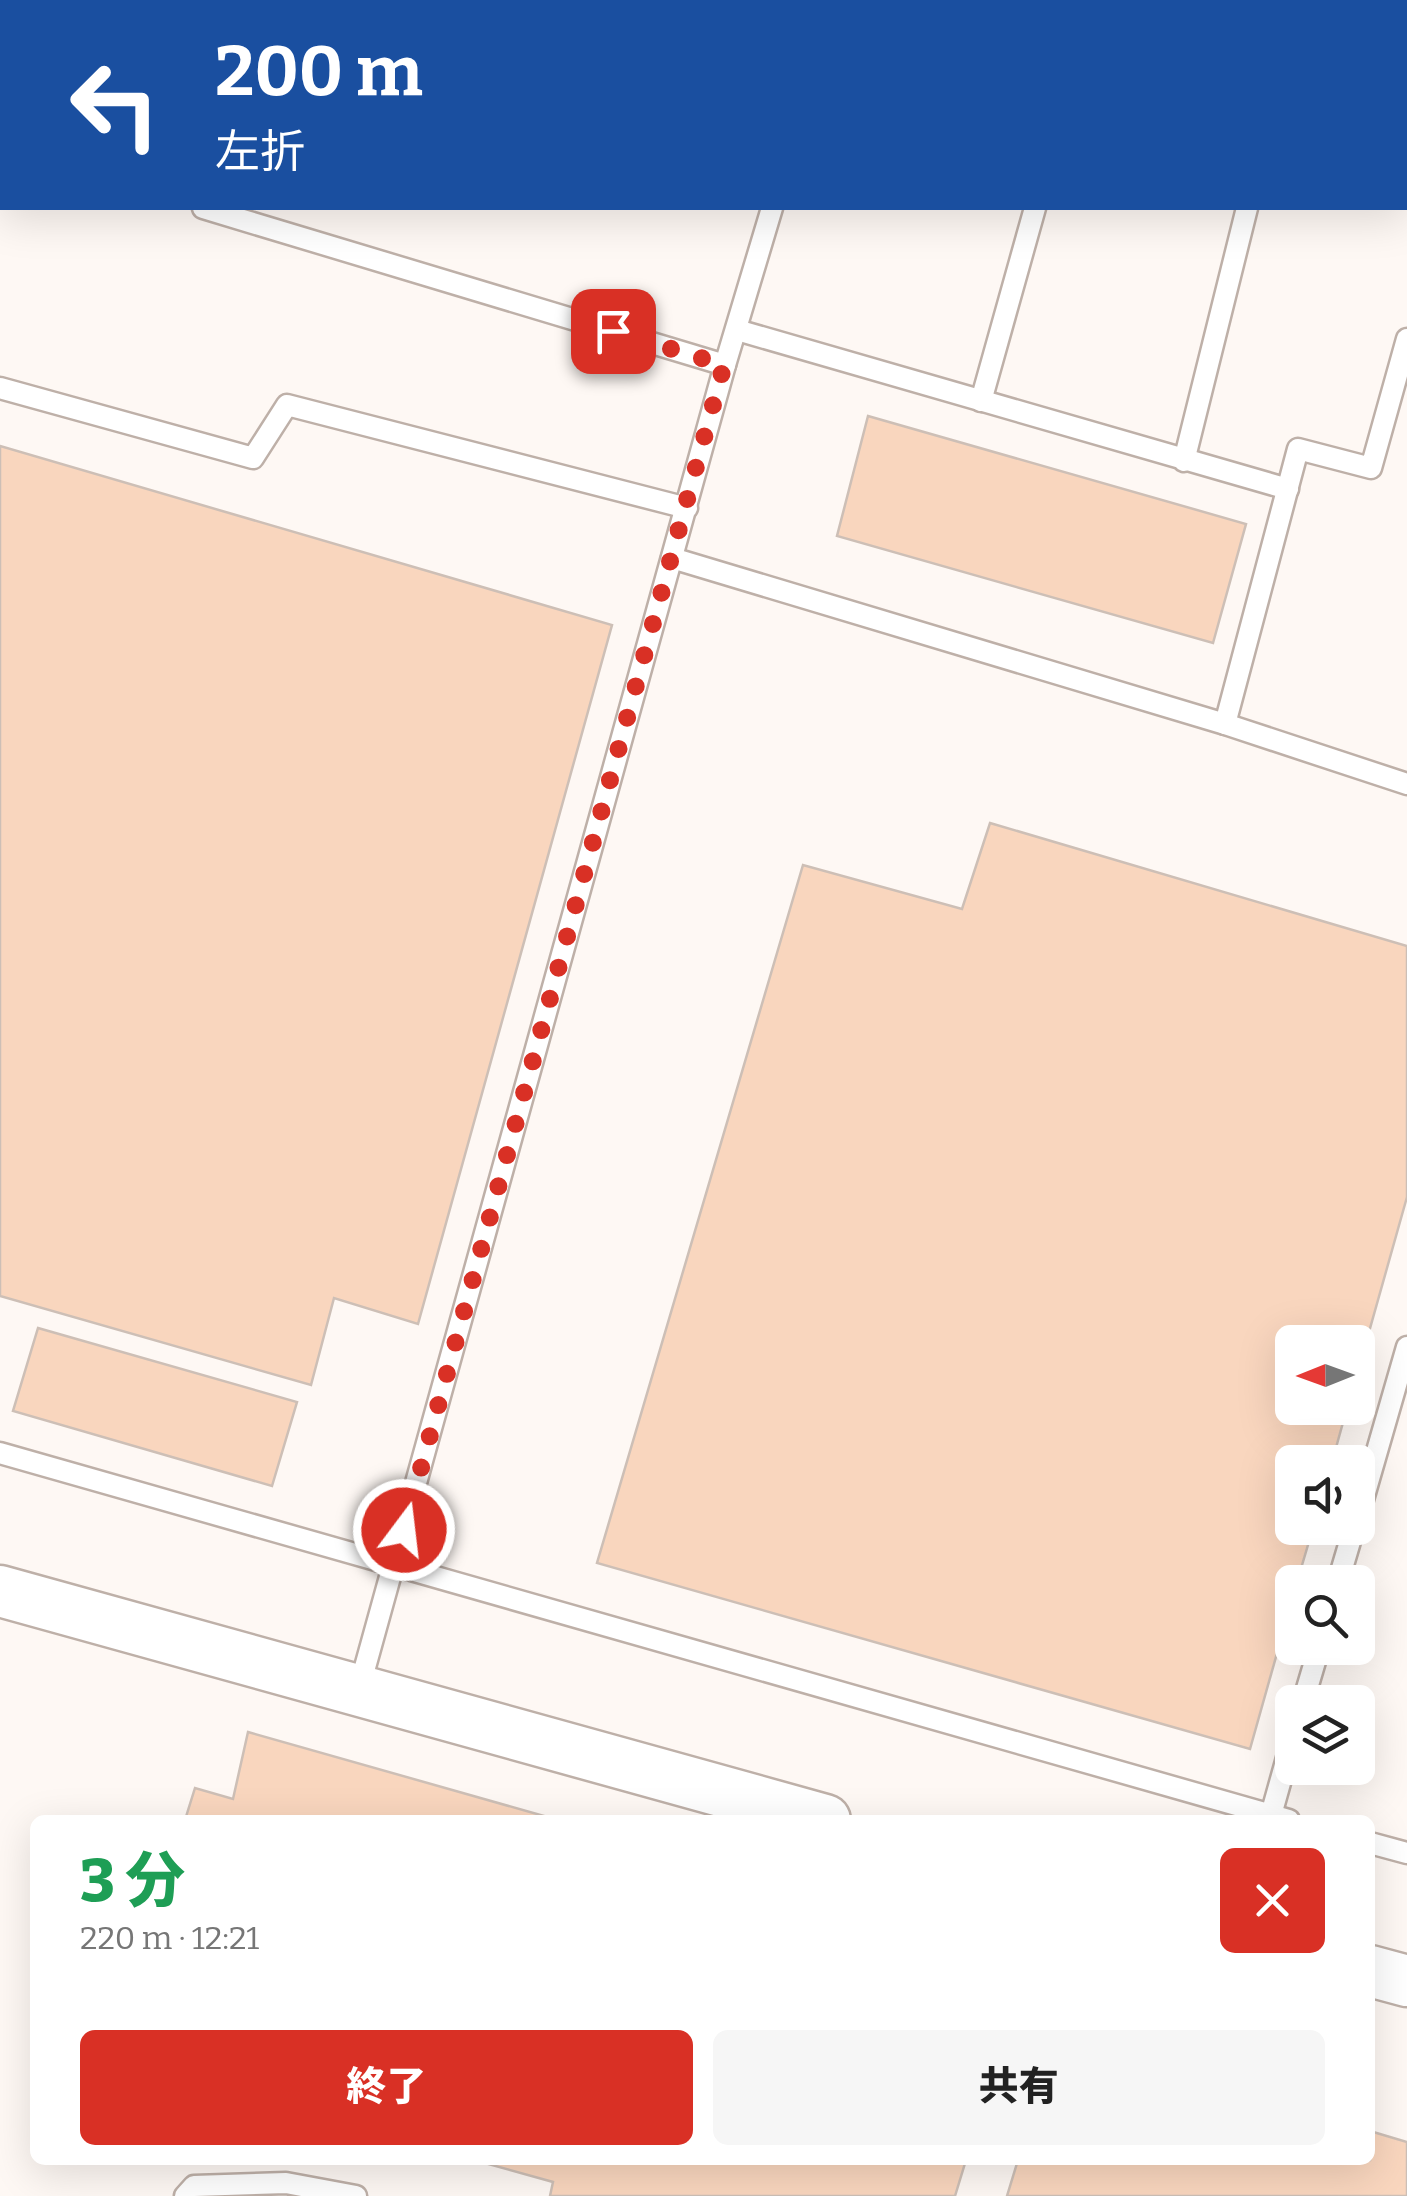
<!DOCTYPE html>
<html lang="ja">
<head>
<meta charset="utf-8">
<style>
  :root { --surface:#fff; --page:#f6f6f6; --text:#222; --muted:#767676; --accent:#d93025 }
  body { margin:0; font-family:Bitter,"Noto Sans JP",serif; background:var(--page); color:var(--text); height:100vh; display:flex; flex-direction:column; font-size:38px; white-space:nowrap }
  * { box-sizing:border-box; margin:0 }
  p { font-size:32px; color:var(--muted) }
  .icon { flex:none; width:55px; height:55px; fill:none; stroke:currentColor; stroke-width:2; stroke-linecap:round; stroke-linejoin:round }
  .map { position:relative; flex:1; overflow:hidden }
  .sheet { position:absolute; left:30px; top:1815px; width:1345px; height:350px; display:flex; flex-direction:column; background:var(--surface); border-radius:15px; box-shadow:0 10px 40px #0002 }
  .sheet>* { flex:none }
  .banner { position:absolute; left:0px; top:0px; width:1408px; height:210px; box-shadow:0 10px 40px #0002; background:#1a4fa0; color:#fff; overflow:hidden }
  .needle { width:65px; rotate:269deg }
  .buttons { position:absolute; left:1275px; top:1325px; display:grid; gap:20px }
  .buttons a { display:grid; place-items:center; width:100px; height:100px; border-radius:15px; background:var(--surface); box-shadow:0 10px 40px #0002; font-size:50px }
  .pin { position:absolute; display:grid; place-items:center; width:85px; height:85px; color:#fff; margin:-42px; border-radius:20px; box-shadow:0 5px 15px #0006 }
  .me { position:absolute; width:110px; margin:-55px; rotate:15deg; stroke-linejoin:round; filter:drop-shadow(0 0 8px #0008) }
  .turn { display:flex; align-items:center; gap:35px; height:210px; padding:0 50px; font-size:45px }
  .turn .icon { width:130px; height:130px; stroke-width:2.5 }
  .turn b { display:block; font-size:70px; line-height:85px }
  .round { display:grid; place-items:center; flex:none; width:105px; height:105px; border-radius:15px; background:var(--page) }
  .overview { display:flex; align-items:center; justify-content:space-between; height:170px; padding:0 50px }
  h1 { font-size:60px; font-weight:800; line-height:75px; color:#1e9e55 }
  .button { display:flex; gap:20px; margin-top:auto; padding:20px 50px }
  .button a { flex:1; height:115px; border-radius:15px; background:var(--accent); color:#fff; font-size:40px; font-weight:800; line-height:115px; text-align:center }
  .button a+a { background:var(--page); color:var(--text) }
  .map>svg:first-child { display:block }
  .building { fill:#f9d6be; stroke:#cdbfb6; stroke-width:2.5 }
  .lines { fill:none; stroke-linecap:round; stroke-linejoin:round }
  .service-casing { stroke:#beb0a8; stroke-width:25 }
  .tertiary-casing { stroke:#beb0a8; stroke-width:55 }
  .service { stroke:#fff; stroke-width:20 }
  .tertiary { stroke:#fff; stroke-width:50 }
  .route { stroke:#d93025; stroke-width:18; stroke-dasharray:0 32.4 }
</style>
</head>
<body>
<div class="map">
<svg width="1407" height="2196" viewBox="0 0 1407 2196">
  <rect width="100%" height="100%" fill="#fef8f4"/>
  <g class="building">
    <polygon points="868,416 1246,524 1213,643 837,536"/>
    <polygon points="0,446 612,625 418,1324 334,1298 311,1385 0,1296"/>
    <polygon points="990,823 1407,946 1407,1197 1358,1371 1358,1342 1292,1342 1292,1408 1347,1408 1332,1462 1292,1462 1292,1528 1313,1528 1297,1582 1292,1582 1292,1600 1250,1749 597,1563 803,865 962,909"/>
    <polygon points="38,1328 297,1402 272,1486 13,1411"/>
    <polygon points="248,1732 558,1820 185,1820 195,1788 233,1799"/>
    <polygon points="1370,2131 1407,2142 1407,2196 1007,2196 1018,2160 1370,2160"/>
    <polygon points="474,2160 966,2160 955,2196 550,2196 553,2182"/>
  </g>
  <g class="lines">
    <defs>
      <g id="service">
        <polyline points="506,0 514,2"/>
        <polyline points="830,2 831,0"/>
        <polyline points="1093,2 1093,0"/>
        <polyline points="1298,2 1298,0"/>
        <polyline points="0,146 2,147"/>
        <polyline points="203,208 725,365"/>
        <polyline points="737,330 1288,489"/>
        <polyline points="0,388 253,458 287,405 687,508"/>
        <polyline points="981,401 1035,208"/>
        <polyline points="1184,461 1247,208"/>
        <polyline points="672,558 1225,724 1407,784"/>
        <polyline points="1225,724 1298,449 1371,468 1407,339"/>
        <polyline points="0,1453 1289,1820"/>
        <polyline points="1358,1517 1407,1347"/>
        <polyline points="1338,1582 1354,1528"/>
        <polyline points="359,1689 725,365 772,208"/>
        <polyline points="1303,1702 1319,1648"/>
        <polyline points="1271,1815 1292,1740"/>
        <polyline points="1370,1843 1407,1853"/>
        <polyline points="185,2196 194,2186 286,2183 356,2196"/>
      </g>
      <g id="tertiary">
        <polyline points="0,1591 825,1820"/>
        <polyline points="1370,1971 1407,1981"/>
      </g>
    </defs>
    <use href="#service" class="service-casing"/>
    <use href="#tertiary" class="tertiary-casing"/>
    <use href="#service" class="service"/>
    <use href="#tertiary" class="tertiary"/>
  </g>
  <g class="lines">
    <polyline class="route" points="404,1530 724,365 613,331"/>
  </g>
</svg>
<div class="buttons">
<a><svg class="needle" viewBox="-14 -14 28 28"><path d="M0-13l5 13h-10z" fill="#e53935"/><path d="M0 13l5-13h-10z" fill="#767676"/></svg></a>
<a><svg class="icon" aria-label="sound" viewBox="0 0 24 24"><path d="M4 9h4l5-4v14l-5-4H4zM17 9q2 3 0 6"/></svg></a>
<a><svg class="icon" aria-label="search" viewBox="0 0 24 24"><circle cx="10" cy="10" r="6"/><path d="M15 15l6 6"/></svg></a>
<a><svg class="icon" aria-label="layers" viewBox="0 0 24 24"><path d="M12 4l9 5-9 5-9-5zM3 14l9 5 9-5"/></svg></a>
</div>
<div class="pin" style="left:613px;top:331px;background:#d93025"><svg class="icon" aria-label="arrive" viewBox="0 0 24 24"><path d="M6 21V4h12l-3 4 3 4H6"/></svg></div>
<svg class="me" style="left:404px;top:1530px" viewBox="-20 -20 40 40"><circle r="17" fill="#d93025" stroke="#fff" stroke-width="3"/><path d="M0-11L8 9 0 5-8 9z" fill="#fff"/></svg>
<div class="banner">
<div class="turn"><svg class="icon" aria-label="left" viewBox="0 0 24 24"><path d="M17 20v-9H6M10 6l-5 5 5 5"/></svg><div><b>200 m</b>左折</div></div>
</div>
<section class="sheet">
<div class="overview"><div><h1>3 分</h1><p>220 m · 12:21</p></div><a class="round" style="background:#d93025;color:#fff"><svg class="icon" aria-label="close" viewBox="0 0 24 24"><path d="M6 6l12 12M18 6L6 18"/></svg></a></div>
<div class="button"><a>終了</a><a>共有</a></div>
</section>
</div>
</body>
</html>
